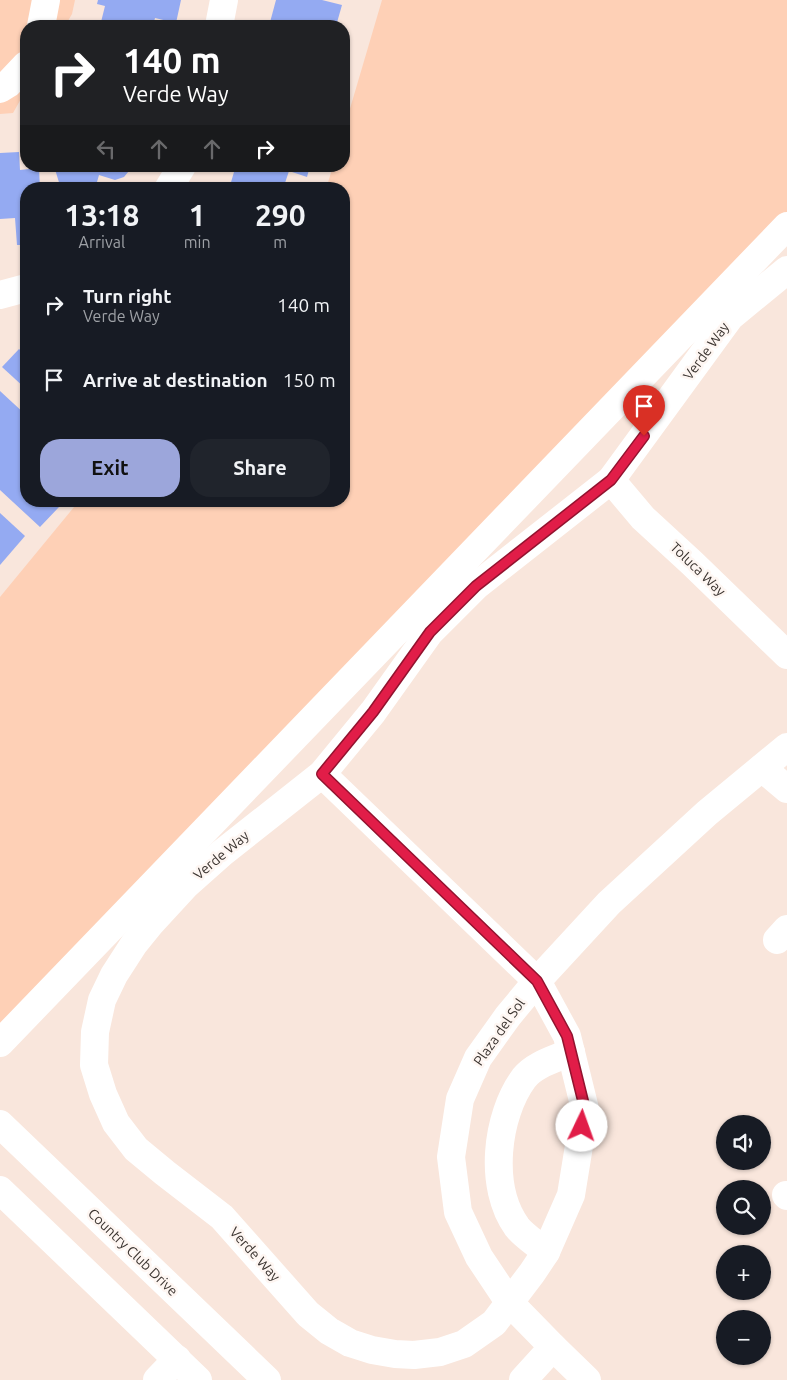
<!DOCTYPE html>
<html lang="en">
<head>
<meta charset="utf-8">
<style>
  :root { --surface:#171b24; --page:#20242c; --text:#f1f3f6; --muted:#9ea1a6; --accent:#9ca6db }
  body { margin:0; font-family:Ubuntu,sans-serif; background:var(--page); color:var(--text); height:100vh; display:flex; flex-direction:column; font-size:19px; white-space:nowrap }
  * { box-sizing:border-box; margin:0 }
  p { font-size:16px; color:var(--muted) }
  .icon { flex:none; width:28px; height:28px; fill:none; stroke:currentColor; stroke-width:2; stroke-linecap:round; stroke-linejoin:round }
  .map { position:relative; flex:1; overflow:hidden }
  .sheet { position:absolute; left:20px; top:182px; width:330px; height:325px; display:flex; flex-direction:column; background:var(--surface); border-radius:20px; box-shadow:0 1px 4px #0004 }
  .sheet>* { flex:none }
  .guide { position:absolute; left:20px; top:20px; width:330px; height:152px; border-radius:20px; box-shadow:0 1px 4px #0004; background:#202124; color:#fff; overflow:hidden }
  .buttons { position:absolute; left:716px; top:1115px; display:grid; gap:10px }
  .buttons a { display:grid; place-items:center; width:55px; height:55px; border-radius:50%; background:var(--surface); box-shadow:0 1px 4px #0004; font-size:25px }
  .pin { position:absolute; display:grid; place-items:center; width:42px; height:42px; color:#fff; margin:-51px -21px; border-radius:50% 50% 50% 0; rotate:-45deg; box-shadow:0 0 5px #0007 }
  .pin .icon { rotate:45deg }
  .me { position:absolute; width:55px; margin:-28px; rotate:3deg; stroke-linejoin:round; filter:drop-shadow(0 0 4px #0008) }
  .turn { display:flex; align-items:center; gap:18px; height:105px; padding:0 20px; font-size:22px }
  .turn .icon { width:65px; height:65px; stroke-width:2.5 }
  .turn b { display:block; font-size:35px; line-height:42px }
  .lanes { display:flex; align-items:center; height:48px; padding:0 20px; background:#0003; justify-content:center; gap:25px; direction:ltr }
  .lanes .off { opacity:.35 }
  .eta { display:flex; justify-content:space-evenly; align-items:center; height:85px; text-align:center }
  .eta b { font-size:30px; font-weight:700; line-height:35px }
  .button { display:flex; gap:10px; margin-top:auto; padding:10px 20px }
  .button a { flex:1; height:58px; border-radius:20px; background:var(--accent); color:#111; font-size:20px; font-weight:700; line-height:58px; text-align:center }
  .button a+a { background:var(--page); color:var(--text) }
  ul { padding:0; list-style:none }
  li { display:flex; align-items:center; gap:15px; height:75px; padding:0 20px }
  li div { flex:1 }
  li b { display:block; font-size:19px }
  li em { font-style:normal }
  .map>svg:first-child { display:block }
  .green { fill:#fed0b6 }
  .building { fill:#94aaf2 }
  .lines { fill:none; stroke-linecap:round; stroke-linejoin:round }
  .minor { stroke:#fff; stroke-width:28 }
  .major { stroke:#fff; stroke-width:28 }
  .route-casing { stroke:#92132f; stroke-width:12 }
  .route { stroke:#e11d48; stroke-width:9 }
  .labels { text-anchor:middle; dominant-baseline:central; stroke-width:5; stroke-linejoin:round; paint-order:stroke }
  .street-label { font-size:14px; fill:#3b3430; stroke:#fef6f2 }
</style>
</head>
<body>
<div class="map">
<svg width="787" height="1380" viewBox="0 0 787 1380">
  <rect width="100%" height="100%" fill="#f9e6dc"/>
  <g class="green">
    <polygon points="0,0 75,0 72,14 65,26 26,26 26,90 13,113 0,114"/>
    <polygon points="382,0 787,0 787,242 0,1053 0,597 79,501 344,501 344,189 326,189 333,166 344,166 344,129"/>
  </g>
  <g class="building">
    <polygon points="98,0 181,0 176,23 155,18 153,26 100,26 105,6 97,4"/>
    <polygon points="276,0 322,0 342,5 336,26 269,26"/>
    <polygon points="19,152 20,170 39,168 40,189 26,189 26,245 17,245 15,218 0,219 0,153"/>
    <polygon points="54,166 133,166 124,177 115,180 99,175 95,189 61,189"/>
    <polygon points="228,166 310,166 307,177 289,171 283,189 229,189 234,172 226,170"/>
    <polygon points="19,349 26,355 26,389 2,367"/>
    <polygon points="0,391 26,415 26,501 53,501 59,507 40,527 0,490"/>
    <polygon points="0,513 25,536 0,565"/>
  </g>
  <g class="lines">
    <g class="minor">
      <polyline points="41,26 46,0"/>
      <polyline points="219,26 224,0"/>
      <polyline points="0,89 8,84 26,65"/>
      <polyline points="168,189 182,166"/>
      <polyline points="0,295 26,288"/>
      <polyline points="611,480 643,518 692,563 787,655"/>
      <polyline points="762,768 787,789"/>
      <polyline points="322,774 537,981 567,1036 585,1109 571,1195 546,1252 532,1273 494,1323 464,1344 440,1352 414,1355 395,1354 372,1350 350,1343 329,1331 308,1314 222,1217 165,1173 136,1149 116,1123 103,1094 94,1065 95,1032 102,1000 114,975 134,944 151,923 186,885 222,853 322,774 373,712 430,632 476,586 611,480 730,317 787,270"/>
      <polyline points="777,940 787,929"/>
      <polyline points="0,1043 787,226"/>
      <polyline points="786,1195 787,1196"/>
      <path d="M546,1252C537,1244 524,1236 517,1227C488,1187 496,1116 524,1078C535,1064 556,1059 571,1052"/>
      <polyline points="157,1380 177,1359"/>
      <polyline points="523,1380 553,1347"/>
      <polyline points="587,1380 553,1347 509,1302 479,1257 458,1212 451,1157 460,1099 478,1058 508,1016 537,981 609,903 707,813 787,747"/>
    </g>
    <g class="major">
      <polyline points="0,1124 267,1380"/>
      <polyline points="0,1190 198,1380"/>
    </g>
  </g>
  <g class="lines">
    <defs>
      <polyline id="route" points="582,1126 585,1109 567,1036 537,981 322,774 373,712 430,632 476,586 611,480 644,436"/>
    </defs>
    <use href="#route" class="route-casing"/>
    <use href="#route" class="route"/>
  </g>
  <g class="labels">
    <g class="street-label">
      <text transform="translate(706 351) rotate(-54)">Verde Way</text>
      <text transform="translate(698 569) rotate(44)">Toluca Way</text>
      <text transform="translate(221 855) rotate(-40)">Verde Way</text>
      <text transform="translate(499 1032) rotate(-55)">Plaza del Sol</text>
      <text transform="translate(133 1252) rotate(44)">Country Club Drive</text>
      <text transform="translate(255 1254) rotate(48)">Verde Way</text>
    </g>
  </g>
</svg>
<div class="buttons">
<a><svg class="icon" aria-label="sound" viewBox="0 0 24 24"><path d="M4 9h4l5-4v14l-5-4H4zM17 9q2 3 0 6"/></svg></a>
<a><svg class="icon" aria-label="search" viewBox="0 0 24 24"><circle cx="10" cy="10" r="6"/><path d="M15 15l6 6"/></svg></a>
<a>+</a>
<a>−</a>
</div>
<div class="pin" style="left:644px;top:436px;background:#d93025"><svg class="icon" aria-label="arrive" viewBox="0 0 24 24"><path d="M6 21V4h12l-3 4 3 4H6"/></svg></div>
<svg class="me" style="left:582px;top:1126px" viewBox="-20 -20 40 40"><circle r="19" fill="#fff"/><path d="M0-13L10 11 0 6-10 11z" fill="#e11d48"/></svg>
<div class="guide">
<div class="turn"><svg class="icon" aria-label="right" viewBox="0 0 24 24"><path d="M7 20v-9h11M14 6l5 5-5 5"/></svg><div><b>140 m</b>Verde Way</div></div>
<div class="lanes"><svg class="icon off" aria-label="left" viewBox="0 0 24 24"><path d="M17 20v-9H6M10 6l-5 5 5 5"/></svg><svg class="icon off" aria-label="ahead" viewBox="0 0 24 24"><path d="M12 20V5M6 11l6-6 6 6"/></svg><svg class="icon off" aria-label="ahead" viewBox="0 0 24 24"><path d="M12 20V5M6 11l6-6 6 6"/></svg><svg class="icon" aria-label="right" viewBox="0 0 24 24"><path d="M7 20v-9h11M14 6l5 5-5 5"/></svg></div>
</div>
<section class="sheet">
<div class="eta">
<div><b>13:18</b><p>Arrival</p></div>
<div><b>1</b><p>min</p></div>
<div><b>290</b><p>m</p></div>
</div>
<ul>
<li><svg class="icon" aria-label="right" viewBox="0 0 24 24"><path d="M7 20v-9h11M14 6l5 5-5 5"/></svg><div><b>Turn right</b><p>Verde Way</p></div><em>140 m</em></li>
<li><svg class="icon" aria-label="arrive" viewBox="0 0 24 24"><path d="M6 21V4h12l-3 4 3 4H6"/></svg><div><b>Arrive at destination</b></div><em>150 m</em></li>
</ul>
<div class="button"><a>Exit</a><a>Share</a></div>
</section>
</div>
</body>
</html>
